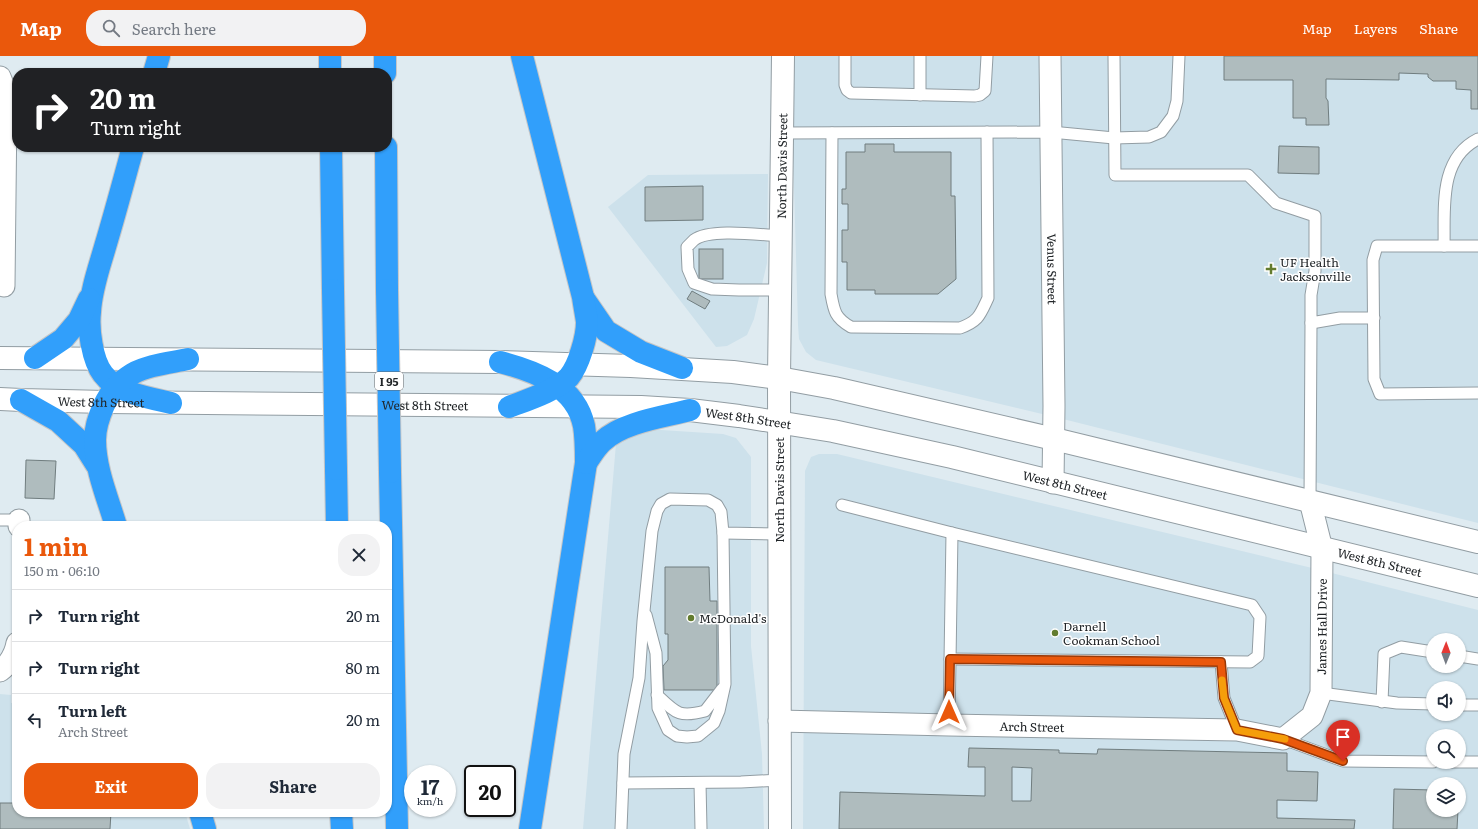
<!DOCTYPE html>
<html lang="en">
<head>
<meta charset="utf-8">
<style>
  :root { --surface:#fff; --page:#f2f2f3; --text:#1f2937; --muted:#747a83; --line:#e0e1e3; --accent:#ea580c }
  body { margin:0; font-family:Literata,serif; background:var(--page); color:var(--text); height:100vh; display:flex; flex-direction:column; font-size:15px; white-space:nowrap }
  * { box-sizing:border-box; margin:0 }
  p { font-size:13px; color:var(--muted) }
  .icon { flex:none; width:22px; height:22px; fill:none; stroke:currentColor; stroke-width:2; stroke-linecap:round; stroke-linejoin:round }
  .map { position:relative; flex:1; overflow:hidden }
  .details { position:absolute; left:12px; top:465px; width:380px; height:296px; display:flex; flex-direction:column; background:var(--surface); border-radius:16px; box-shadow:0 1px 3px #0004 }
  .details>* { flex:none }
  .hud { position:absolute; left:12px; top:12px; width:380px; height:84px; border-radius:16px; box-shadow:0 1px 3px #0004; background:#202124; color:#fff; overflow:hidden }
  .needle { width:26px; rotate:1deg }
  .controls { position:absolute; left:1426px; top:577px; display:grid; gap:8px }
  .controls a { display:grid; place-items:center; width:40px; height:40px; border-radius:50%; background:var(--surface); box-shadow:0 1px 3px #0004; font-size:20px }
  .speed { position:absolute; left:404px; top:709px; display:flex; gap:8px; font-size:20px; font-weight:700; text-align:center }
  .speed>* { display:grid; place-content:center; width:52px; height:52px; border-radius:50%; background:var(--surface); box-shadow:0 1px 3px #0004; line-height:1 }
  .speed small { font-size:10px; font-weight:400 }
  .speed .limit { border:2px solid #111; border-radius:6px; background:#fff; color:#111 }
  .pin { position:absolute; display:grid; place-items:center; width:34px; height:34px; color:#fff; margin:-41px -17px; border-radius:50% 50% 50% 0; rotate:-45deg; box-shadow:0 0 4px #0007 }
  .pin .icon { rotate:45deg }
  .me { position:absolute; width:44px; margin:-22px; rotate:0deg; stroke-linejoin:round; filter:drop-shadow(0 0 3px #0008) }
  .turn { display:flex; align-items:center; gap:14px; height:84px; padding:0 12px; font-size:18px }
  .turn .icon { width:52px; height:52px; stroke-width:2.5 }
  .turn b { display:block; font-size:28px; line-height:34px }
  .round { display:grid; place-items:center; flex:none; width:42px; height:42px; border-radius:16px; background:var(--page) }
  .headline { display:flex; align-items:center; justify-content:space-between; height:68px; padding:0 12px }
  h1 { font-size:24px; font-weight:700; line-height:30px; color:var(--accent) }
  .cta { display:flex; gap:8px; margin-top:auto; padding:8px 12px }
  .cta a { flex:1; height:46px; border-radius:16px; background:var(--accent); color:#fff; font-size:16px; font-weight:700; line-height:46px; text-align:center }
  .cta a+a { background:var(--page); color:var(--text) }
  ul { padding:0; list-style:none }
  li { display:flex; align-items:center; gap:12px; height:52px; padding:0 12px; border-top:1px solid var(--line) }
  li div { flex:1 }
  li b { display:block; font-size:15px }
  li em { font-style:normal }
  header { display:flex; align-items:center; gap:24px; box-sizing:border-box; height:56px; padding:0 20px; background:var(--accent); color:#fff }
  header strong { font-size:19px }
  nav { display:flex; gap:22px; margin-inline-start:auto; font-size:14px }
  .search { width:280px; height:36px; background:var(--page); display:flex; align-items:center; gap:10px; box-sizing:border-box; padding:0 14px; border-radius:16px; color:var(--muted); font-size:15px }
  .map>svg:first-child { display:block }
  .built { fill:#cde1eb; fill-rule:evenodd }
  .building { fill:#afbcbe; stroke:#707d7f; fill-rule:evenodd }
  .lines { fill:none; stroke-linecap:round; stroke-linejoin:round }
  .lane-casing { stroke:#929da3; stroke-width:13 }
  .street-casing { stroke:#929da3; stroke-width:23 }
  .secondary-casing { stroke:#929da3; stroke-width:24 }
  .highway-casing { stroke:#c5c6c7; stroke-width:24 }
  .lane { stroke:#fff; stroke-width:11 }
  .street { stroke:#fff; stroke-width:21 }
  .secondary { stroke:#fff; stroke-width:22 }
  .highway { stroke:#319ffb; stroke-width:22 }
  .highway-bridge-casing { stroke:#c5c6c7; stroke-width:24; stroke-linecap:butt }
  .highway-bridge { stroke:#319ffb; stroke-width:22 }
  .route-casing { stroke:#983908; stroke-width:10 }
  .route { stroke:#ea580c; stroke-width:7 }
  .slow { stroke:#f59e0b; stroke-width:7 }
  .poi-dot { fill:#637c2f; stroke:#fff; stroke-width:1.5 }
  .labels { text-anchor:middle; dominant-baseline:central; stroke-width:3; stroke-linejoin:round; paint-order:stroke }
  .shield { fill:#fff; stroke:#646668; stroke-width:1 }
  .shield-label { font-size:11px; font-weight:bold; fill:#212528 }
  .street-label { font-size:12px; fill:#212528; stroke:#fff }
  .poi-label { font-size:12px; fill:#212528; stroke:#fff; text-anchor:start }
</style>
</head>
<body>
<header>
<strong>Map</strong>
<div class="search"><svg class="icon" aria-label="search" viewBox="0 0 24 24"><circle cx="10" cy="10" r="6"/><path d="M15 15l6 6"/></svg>Search here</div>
<nav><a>Map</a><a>Layers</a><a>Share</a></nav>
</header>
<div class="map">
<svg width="1478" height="773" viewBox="0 0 1478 773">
  <rect width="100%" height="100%" fill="#dfebf1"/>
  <g class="built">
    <polygon points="792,0 1478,0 1478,467 1063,363 816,304 806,296 799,283 798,269 792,62"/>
    <polygon points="768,118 767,207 754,263 747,279 727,290 716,291 608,151 648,119"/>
    <polygon points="646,373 723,378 736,382 751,401 751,590 762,698 764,773 583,773 616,388 633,375"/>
    <path d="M819,398H837L1308,511L1478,554V773H803L805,415L811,401ZM1433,584H1459V610H1433ZM1433,632H1459V658H1433ZM1433,680H1459V706H1433ZM1433,728H1459V754H1433Z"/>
    <polygon points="0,638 11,639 11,647 17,647 17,756 185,756 190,773 0,773"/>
  </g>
  <g class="building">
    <polygon points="1224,0 1478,0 1478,53 1471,53 1471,34 1456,33 1456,25 1433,25 1428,21 1428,18 1399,17 1399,24 1326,23 1326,42 1328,45 1329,69 1306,69 1306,62 1293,62 1293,24 1224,24"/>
    <polygon points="865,88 894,88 894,96 951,96 951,140 955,140 956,223 938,238 875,238 875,234 847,234 847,206 842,206 842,174 848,174 848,148 842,148 842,133 846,133 846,96 865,96"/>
    <polygon points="1279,90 1319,91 1319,118 1278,117"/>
    <polygon points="703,130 703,164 645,165 645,131"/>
    <rect x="699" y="193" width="24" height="30"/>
    <polygon points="692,235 710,245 705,253 687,243"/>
    <polygon points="26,404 56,405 54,443 25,442"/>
    <polygon points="665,511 709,511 710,545 717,545 717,634 664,634 663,610 668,604 668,578 665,578"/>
    <path d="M969,692L1059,694V697L1097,698L1098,693L1287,697V715L1318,716L1317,745L1277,744V762L1355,764L1354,773H839L840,736L985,740V711H968ZM1012,711L1032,712L1031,745H1012Z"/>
    <polygon points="1394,733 1433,734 1433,754 1458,754 1457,773 1393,773"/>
    <polygon points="0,747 17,747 17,756 111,756 110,773 0,773"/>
  </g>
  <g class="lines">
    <defs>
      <g id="lane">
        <polyline points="845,0 845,29 847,34 851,37 975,40 980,39 985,35 987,0"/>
        <polyline points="920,0 920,39"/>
        <polyline points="1114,0 1115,119 1248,119 1276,147 1315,160 1315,215 1311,239 1311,267 1340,262 1374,262"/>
        <polyline points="783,77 1051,76 1114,82 1149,81 1161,76 1173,60 1177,45 1179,0"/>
        <path d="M832,77L831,238C834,255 835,262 851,271L960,272C979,265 980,259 988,242L987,76"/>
        <path d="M1444,190C1445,153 1438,103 1478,83"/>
        <polyline points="1478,190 1377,190 1373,204 1374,323 1380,338 1478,337"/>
        <path d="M780,234H739L712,233L694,227L688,213L687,191C689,189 692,186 694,184C710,172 761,179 781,180"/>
        <polyline points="1310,445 1311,267"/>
        <polyline points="842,449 952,477 1252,549 1260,561 1258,600 1250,606 950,603"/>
        <polyline points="0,464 19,464"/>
        <polyline points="646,559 656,597 658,652 668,674 677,680 687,681 698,680 714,667 719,655 725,628 723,477"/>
        <polyline points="1459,600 1478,603"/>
        <polyline points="1221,606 1224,642 1237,674"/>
        <polyline points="1321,637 1397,647 1433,648"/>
        <path d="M657,639C676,657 679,662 705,655L722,633"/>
        <polyline points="1382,646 1384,598 1401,591 1433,596"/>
        <polyline points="1459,649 1478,649"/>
        <polyline points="949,669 952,477"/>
        <polyline points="1283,683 1343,705 1433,706"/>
        <polyline points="1443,706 1478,706"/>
        <polyline points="623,727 741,726 780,724"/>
        <polyline points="700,727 701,773"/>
        <polyline points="621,773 624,698 639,622 643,565 652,475 657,455 661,448 670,443 708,444 717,449 721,456 723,477 779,478"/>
      </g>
      <g id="street">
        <path id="s1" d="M1050,0L1054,350L1053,427"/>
        <polyline points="0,21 4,31 6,52 4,230"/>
        <polyline points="19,464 19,470"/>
        <path d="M0,615C9,608 15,599 17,587"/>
        <path id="s2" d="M779,665L949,669L1237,674L1283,683L1312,660L1321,637L1322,493L1310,445"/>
      </g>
      <g id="secondary">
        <polyline points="0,302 500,306 631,310 733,316 779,322 834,332 1054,383 1478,486"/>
        <path id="s3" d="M0,343L21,344L106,346L641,351L690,354L739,360L833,375L952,401L1478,530"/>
        <path id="s4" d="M780,773L779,322L783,0"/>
      </g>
      <g id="highway">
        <polyline points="330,0 330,17"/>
        <polyline points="385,0 385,17"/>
        <polyline points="154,17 159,0"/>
        <path d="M133,91C124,124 115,158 105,191C99,212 91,234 90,256C88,273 92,304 103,318C117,337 149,342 171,347"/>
        <polyline points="331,91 333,234"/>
        <polyline points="386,91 387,234"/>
        <polyline points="584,243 606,275 641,296 682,312"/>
        <polyline points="35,302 63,283 79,264 89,243"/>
        <path d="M500,306C535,315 576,330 584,370C586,382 586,395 586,407L530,773"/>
        <polyline points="21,344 58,365 84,389 96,408"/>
        <path d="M509,351C527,344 556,335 569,321C579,309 587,281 587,266C586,258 584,249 583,241L522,0"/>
        <path d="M586,407C591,400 596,391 603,385C623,366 663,361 690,354"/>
        <polyline points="336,413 337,470"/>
        <polyline points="390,416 397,773"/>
        <path d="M116,470C108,443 95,413 95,384C95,372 99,360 104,349C110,336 119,326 132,318C148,309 169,307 188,303"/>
        <polyline points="200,756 205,773"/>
        <polyline points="341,756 342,773"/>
      </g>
    </defs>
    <use href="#lane" class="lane-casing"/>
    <use href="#street" class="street-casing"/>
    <use href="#secondary" class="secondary-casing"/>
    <use href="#highway" class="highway-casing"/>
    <use href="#lane" class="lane"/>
    <use href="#street" class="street"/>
    <use href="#secondary" class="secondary"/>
    <use href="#highway" class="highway"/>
    <defs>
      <g id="highway-bridge">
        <polyline points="333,234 336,413"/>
        <polyline points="387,234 390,416"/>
      </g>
    </defs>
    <use href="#highway-bridge" class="highway-bridge-casing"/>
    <use href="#highway-bridge" class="highway-bridge"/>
  </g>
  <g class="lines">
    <defs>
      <polyline id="route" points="949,656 950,603 1221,606 1224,642 1237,674 1283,683 1343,705"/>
    </defs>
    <use href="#route" class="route-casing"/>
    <use href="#route" class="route"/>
    <polyline class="slow" points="1222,624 1224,642 1237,674 1285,683"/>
  </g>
  <g class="poi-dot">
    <path d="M1269 207h4v4h4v4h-4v4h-4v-4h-4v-4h4z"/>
    <circle cx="691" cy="562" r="4"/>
    <circle cx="1055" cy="577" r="4"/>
  </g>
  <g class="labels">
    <rect class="shield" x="375" y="316" width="28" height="18" rx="3"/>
    <g class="shield-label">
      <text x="389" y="325">I 95</text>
    </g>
    <g class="street-label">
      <text stroke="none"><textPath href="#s4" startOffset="663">North Davis Street</textPath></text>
      <text stroke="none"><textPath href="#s1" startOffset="213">Venus Street</textPath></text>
      <text stroke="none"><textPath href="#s3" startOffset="101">West 8th Street</textPath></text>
      <text stroke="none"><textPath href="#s3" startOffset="425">West 8th Street</textPath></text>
      <text stroke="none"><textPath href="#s3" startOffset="749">West 8th Street</textPath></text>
      <text stroke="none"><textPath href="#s3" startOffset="1073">West 8th Street</textPath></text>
      <text transform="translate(779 434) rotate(-90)">North Davis Street</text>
      <text stroke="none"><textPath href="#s3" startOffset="1397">West 8th Street</textPath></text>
      <text stroke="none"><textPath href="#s2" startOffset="633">James Hall Drive</textPath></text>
      <text stroke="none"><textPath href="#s2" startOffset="253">Arch Street</textPath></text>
    </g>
    <g class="poi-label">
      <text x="1280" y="206">UF Health<tspan x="1280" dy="14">Jacksonville</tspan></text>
      <text x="699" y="562">McDonald's</text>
      <text x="1063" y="570">Darnell<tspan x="1063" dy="14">Cookman School</tspan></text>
    </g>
  </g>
</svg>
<div class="controls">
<a><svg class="needle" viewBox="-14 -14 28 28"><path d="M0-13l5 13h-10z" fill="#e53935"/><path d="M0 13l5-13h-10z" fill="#747a83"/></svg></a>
<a><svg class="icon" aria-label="sound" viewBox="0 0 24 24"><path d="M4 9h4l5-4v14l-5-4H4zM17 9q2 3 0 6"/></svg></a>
<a><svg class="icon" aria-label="search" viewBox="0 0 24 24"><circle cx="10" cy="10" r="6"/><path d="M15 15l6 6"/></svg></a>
<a><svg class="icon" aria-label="layers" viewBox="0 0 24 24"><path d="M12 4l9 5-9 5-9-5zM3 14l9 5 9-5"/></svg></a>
</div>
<div class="speed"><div>17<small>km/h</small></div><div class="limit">20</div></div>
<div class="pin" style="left:1343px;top:705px;background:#d93025"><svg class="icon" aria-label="arrive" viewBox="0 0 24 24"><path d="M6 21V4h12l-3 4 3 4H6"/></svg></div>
<svg class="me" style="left:949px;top:656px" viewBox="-20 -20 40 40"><path d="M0-17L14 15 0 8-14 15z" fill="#ea580c" stroke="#fff" stroke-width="4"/></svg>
<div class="hud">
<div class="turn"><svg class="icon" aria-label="right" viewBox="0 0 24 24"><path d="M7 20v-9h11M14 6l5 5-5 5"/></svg><div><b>20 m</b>Turn right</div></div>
</div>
<section class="details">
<div class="headline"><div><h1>1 min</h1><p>150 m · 06:10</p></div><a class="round"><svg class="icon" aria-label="close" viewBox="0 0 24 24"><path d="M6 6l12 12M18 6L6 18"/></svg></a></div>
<ul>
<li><svg class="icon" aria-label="right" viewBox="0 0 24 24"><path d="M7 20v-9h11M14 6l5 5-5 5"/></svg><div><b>Turn right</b></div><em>20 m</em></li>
<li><svg class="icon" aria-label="right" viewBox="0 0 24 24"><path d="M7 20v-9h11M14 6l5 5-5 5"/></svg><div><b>Turn right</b></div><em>80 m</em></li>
<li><svg class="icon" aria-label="left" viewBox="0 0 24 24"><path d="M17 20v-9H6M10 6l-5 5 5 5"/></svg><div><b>Turn left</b><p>Arch Street</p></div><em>20 m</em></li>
</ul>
<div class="cta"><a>Exit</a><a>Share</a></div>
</section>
</div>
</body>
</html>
